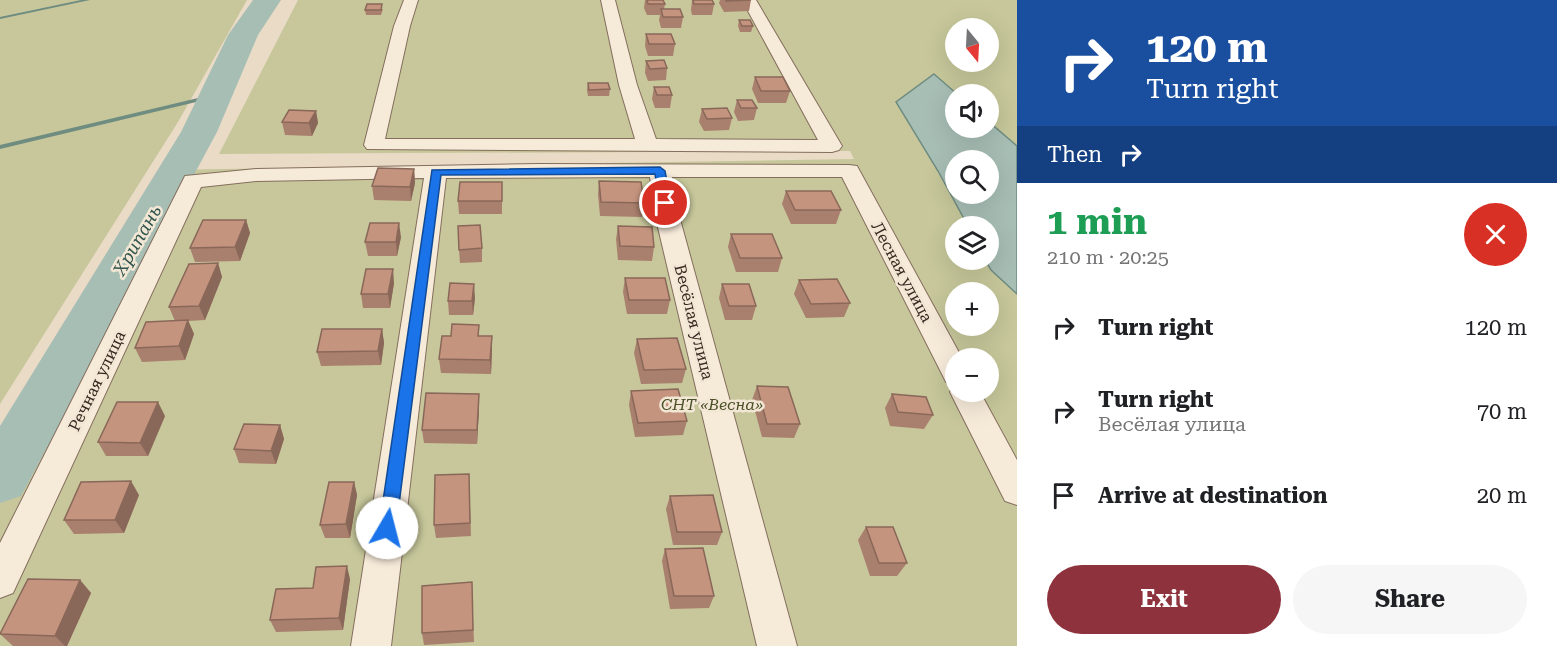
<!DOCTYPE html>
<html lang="en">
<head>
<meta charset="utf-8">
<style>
  :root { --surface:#fff; --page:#f6f6f6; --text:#202124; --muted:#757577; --accent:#8e333e }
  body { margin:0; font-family:"Roboto Serif",serif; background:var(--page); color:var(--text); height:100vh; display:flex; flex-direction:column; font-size:22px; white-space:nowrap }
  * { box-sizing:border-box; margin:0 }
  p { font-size:20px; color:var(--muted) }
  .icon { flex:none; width:33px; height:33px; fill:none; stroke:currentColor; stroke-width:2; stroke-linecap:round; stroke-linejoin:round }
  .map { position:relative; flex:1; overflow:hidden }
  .side { display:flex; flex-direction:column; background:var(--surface); width:540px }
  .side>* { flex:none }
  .top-card { background:#1a4fa0; color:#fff; overflow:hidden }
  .needle { width:39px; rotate:162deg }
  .fabs { position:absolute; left:945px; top:18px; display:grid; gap:12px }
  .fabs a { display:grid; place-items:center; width:54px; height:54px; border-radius:50%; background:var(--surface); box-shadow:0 6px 24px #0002; font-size:30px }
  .pin { position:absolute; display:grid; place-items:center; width:51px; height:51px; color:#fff; margin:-26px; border:3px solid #fff; border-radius:50%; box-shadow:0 2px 6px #0007 }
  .me { position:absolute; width:66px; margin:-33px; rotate:8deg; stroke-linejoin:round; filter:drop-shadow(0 0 4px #0008) }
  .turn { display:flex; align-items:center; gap:21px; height:126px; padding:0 30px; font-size:27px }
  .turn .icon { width:78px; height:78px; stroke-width:2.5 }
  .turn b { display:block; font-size:42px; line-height:51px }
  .then { display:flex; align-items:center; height:57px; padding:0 30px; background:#0003; gap:12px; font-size:22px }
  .round { display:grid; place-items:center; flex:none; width:63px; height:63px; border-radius:32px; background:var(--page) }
  .head { display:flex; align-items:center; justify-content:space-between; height:102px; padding:0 30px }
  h1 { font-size:36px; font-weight:700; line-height:45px; color:#1e9e55 }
  .cta { display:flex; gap:12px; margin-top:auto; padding:12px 30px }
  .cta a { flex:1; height:69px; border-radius:36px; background:var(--accent); color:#fff; font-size:24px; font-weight:700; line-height:69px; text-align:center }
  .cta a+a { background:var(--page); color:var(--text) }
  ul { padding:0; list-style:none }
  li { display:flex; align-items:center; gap:18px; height:84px; padding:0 30px }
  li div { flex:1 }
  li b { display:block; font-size:22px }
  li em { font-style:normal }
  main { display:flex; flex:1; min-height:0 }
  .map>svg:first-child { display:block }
  .green { fill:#c7c79b; fill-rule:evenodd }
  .water { fill:#a7beb5; stroke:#6f8c81; stroke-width:1.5; fill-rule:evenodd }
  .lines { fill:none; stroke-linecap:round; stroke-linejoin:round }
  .stream { fill:#6f8c81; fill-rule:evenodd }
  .river { fill:#a7beb5; fill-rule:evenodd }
  .street-casing { stroke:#846e5d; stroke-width:2 }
  .street { fill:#f6ead9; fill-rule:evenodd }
  .wall { fill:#a97f6d }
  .shaded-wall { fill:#8a6859 }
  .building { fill:#c5947f; stroke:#8a6859; stroke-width:1.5 }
  .route { fill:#1a73e8; stroke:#114b97; stroke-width:1.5 }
  .labels { text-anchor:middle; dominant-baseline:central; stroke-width:5; stroke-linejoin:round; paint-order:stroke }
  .street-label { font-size:16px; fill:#362820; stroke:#f2e7d5 }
  .park-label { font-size:16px; font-style:italic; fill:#4b5028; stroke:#f2e7d5 }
  .water-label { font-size:18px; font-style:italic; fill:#30544e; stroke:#f2e7d5 }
</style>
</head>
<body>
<main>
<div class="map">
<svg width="1017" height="646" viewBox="0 0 1017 646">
  <rect width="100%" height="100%" fill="#eadbc6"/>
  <g class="green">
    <polygon points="0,0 247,0 178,122 0,404"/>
    <path d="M298,0H1017V146L989,122L988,94H957L934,74L938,172L968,226H956V260H985L991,270L1017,294V646H0V432L160,170L854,159L850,151L219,154ZM956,28H988V62H956ZM956,292H988V326H956ZM956,358H988V392H956Z"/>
  </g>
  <path class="water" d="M934,74L957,94L956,128H988L989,122L1017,146V294L991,270L985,260H988V226H968L938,171L896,102ZM956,160H988V194H956Z"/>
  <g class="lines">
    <g class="stream">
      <polygon points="81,0 90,0 0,19 0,17"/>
      <polygon points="215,94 217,95 217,97 0,149 0,145"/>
    </g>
    <polygon class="river" points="253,0 281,0 258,35 217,132 21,496 0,503 0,426 181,132 228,35"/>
    <defs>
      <g id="street">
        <polygon points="404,0 418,0 410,26 385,139 635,139 619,85 601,0 615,0 637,85 656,139 818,140 742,0 756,0 842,146 839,150 832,152 367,149 364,145 394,26"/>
        <polygon points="538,164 849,165 857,166 962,358 956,358 956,392 980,392 1017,460 1017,505 1005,501 950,392 954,384 946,382 942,374 842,177 672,177 680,219 797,646 757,646 656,219 650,177 446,178 391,646 351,646 424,178 256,181 201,187 13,593 0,598 0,543 185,176 256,169"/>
      </g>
    </defs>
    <use href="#street" class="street-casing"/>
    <use href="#street" class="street"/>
  </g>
  <g class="wall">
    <polygon points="645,0 663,0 665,4 664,9 683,17 681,28 661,28 659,20 660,15 647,15 644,8"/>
    <polygon points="692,0 712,0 714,4 712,15 692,15 691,10"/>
    <polygon points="720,0 751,0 749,11 724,12 719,3"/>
    <polygon points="383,9 381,15 366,15 365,10"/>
    <polygon points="739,20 753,26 751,32 740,32 738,26"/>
    <polygon points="646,34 675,44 673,56 648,56 645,46"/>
    <polygon points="646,61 667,68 666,80 648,81 645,73"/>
    <polygon points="755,77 790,91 786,103 758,103 752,89"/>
    <polygon points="588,83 610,89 609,96 588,96 587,90"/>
    <polygon points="654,87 672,95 670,108 655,108 652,99"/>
    <polygon points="737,100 757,108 754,120 738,121 734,112"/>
    <polygon points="702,109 732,118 729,130 704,131 699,122"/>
    <polygon points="316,111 318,123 312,136 285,135 282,122"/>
    <polygon points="414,169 415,183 411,201 374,200 372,186"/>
    <polygon points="599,181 644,203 642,217 600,216 598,194"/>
    <polygon points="502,182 502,214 459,214 458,201"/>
    <polygon points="786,191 841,210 836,224 791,224 782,204"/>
    <polygon points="246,220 250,233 240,261 195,262 190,248"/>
    <polygon points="618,226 654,247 652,261 618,260 616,239"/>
    <polygon points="731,234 782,258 778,272 736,272 728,247"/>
    <polygon points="401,237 397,256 368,256 365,242"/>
    <polygon points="482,248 482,262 460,263 459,250"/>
    <polygon points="218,263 222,277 205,320 188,321 194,334 185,360 142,362 135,348 175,321 169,307"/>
    <polygon points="625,278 670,300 667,314 627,314 623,292"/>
    <polygon points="799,280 850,303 844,317 806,318 794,294"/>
    <polygon points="394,283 390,308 363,308 361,294"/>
    <polygon points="722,284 756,306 752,320 725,320 719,298"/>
    <polygon points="475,298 473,315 449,315 448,301"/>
    <polygon points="479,325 479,336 492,350 491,374 441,373 439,359 451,336"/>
    <polygon points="382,329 384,343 381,365 321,366 317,352"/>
    <polygon points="637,339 686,369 682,383 641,384 634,353"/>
    <polygon points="757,386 800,424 794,438 762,437 752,400"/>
    <polygon points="631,391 687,421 683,435 635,437 629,405"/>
    <polygon points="479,394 479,408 477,444 424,443 422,430"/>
    <polygon points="892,394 933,415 924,429 890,426 885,408"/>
    <polygon points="165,416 148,456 106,456 98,442"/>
    <polygon points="280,425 284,439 276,464 239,463 234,449"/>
    <polygon points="469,474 471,536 436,538 434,525"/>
    <polygon points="354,482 357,495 350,538 325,538 320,525"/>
    <polygon points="139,495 124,533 74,534 64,520"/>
    <polygon points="670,496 722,532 717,545 673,545 666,509"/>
    <polygon points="866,527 907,563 897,576 870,576 858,540"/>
    <polygon points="665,549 714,596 709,608 670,609 662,561"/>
    <polygon points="350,579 343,630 276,632 270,620 313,588"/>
    <polygon points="80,580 91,593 67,646 13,646 0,634"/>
    <polygon points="472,595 474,642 424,645 422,633"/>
  </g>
  <g class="shaded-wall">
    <polygon points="316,111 318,123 312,136 309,123"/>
    <polygon points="414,169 415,183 411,201 410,187"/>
    <polygon points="246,220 250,233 240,261 235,247"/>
    <polygon points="399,223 401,237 397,256 396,242"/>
    <polygon points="218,263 222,277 205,320 199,306"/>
    <polygon points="393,269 394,283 390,308 388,294"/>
    <polygon points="474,284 475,298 473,315 472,301"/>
    <polygon points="188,320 194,334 185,360 179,346"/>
    <polygon points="382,329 384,343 381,365 378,351"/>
    <polygon points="492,336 492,350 491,374 490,360"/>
    <polygon points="479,394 479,408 477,444 477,430"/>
    <polygon points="158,402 165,416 148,456 140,443"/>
    <polygon points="280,425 284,439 276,464 271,451"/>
    <polygon points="131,481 139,495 124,533 115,520"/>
    <polygon points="354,482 357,495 350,538 346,524"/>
    <polygon points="347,566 350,579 343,630 339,618"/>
    <polygon points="80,580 91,593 67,646 65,646 55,636"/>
  </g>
  <g class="building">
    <polygon points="647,0 663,0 665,4 648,4"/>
    <polygon points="693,0 712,0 714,4 694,4"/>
    <polygon points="726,0 751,0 726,1"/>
    <polygon points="367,4 382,4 381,10 365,10"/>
    <polygon points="661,9 680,9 683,17 663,17"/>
    <polygon points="739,20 750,20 753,26 742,26"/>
    <polygon points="646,34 671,34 675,44 649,44"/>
    <polygon points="664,60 667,68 650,69 646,61"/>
    <polygon points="755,77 783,77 790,91 761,91"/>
    <polygon points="588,83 608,83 610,89 589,90"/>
    <polygon points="654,87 669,87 672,95 657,95"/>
    <polygon points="737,100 752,100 757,108 741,108"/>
    <polygon points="727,108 732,118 707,119 702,109"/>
    <polygon points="289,110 316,111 309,123 282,122"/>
    <polygon points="378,168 414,169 410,187 372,186"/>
    <polygon points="599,181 641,182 644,203 601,202"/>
    <polygon points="460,182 502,182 502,201 458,201"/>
    <polygon points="786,191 831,191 841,210 795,210"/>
    <polygon points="203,220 246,220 235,247 190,248"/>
    <polygon points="370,223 399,223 396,242 365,242"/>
    <polygon points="480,225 482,248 459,250 458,226"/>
    <polygon points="618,226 652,227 654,247 620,246"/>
    <polygon points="731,234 772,234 782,258 740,258"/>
    <polygon points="218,263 199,306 169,307 189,264"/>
    <polygon points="366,269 393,269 388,294 361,294"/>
    <polygon points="625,278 665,278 670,300 629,300"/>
    <polygon points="837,279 850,303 811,304 799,280"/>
    <polygon points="450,283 474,284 472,301 448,301"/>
    <polygon points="722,284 749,284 756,306 729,306"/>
    <polygon points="188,320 179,346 135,348 146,322"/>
    <polygon points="452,324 479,325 478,336 492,336 490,360 439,359 442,336 451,336"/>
    <polygon points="322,329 382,329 378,351 317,352"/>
    <polygon points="677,338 686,369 644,370 637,339"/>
    <polygon points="757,386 788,387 800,424 767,424"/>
    <polygon points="678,389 687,421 638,423 631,391"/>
    <polygon points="426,393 479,394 477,430 422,430"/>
    <polygon points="892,394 926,397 933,415 898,412"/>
    <polygon points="117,402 158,402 140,443 98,442"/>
    <polygon points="244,424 280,425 271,451 234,449"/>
    <polygon points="469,474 470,523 434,525 435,475"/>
    <polygon points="131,481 115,520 64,520 81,482"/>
    <polygon points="329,482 354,482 346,524 320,525"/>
    <polygon points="713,495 722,532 677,532 670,496"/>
    <polygon points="866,527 893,527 907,563 879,563"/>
    <polygon points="703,548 714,596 674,596 665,549"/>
    <polygon points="347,566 339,618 270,620 276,589 313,588 316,567"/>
    <polygon points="28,579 80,580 55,636 0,634"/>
    <polygon points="472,582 473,630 422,633 422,586"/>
  </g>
  <polygon class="route" points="660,167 665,171 671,203 665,206 659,203 655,174 441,175 396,528 394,533 387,535 381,533 379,528 432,170"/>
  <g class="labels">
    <g class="street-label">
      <text transform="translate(902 272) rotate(62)">Лесная улица</text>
      <text transform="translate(694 322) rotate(76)">Весёлая улица</text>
      <text transform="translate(97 381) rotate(-64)">Речная улица</text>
    </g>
    <g class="park-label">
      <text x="712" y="404">СНТ «Весна»</text>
    </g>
    <g class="water-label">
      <text transform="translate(137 240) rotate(-60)">Хрипань</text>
    </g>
  </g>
</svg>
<div class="fabs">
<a><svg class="needle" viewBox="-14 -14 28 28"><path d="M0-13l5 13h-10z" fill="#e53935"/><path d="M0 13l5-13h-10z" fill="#757577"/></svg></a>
<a><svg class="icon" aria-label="sound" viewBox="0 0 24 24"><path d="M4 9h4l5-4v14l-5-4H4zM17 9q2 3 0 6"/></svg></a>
<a><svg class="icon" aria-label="search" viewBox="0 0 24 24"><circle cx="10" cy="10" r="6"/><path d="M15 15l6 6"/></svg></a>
<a><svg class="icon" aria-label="layers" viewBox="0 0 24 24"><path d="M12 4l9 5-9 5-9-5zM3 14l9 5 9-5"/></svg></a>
<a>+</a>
<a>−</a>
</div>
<div class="pin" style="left:665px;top:203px;background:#d93025"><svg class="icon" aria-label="arrive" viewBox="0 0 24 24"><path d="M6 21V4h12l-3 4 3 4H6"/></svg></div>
<svg class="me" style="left:387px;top:528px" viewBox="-20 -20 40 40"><circle r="19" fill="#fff"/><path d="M0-13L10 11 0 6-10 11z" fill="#1a73e8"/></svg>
</div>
<section class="side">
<div class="top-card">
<div class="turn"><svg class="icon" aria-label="right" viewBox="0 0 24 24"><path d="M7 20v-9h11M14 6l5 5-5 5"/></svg><div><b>120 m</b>Turn right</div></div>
<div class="then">Then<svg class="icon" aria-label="right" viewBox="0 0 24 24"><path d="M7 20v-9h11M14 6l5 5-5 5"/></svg></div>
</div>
<div class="head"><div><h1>1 min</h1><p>210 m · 20:25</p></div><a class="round" style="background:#d93025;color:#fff"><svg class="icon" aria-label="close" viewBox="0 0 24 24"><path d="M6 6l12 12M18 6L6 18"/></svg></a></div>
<ul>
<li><svg class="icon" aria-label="right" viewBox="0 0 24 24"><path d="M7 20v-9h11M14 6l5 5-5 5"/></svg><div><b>Turn right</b></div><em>120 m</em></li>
<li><svg class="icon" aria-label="right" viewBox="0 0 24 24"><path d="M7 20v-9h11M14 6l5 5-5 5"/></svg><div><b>Turn right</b><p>Весёлая улица</p></div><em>70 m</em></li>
<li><svg class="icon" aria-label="arrive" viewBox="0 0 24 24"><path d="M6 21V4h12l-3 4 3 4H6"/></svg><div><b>Arrive at destination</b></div><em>20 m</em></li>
</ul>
<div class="cta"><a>Exit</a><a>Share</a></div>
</section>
</main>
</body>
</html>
